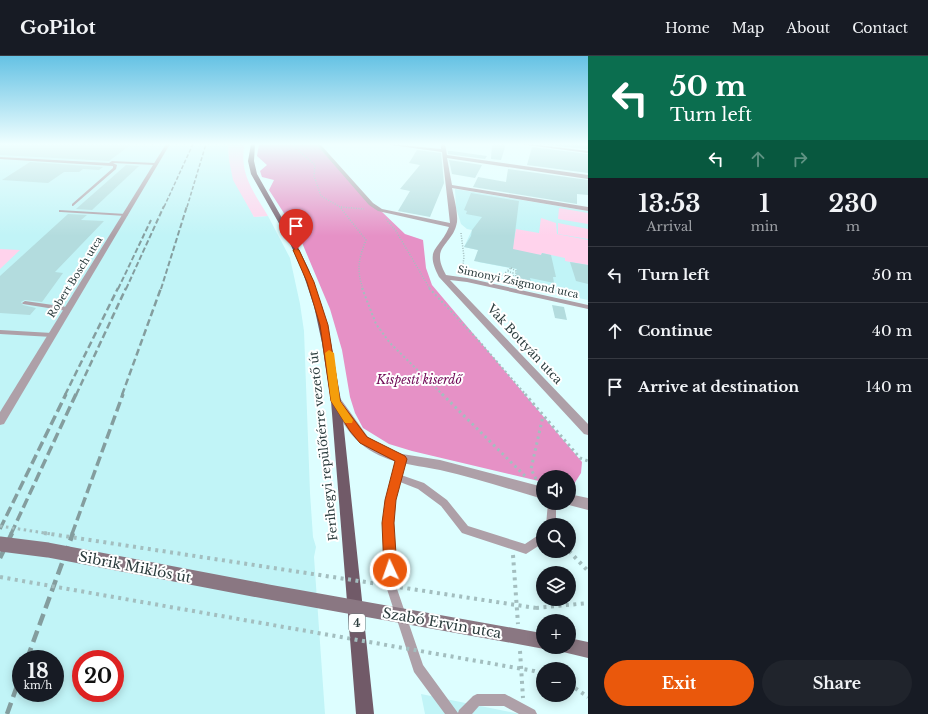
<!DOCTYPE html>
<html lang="en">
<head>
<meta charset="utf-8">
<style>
  :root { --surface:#171b24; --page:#20242c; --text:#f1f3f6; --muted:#9ea1a6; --line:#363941; --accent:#ea580c }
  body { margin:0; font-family:"Libre Baskerville",serif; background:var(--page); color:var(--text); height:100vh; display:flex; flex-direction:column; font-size:15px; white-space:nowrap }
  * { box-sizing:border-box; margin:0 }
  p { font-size:13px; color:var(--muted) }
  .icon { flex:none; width:22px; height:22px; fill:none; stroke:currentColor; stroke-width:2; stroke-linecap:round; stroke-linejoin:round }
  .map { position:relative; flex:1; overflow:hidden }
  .drawer { display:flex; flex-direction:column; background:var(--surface); width:340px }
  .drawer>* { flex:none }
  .banner { background:#0b6e4f; color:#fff; overflow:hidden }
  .buttons { position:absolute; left:536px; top:414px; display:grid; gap:8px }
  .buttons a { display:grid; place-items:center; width:40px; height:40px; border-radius:50%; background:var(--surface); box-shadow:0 2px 10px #0003; font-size:20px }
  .speed { position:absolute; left:12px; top:594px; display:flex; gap:8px; font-size:20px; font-weight:700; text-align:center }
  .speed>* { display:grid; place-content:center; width:52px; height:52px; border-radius:50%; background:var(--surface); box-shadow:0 2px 10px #0003; line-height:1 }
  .speed small { font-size:10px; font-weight:400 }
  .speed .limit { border:6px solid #d22; background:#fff; color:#111 }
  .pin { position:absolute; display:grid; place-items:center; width:34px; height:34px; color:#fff; margin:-41px -17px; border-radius:50% 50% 50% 0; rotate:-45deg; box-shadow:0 0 4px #0007 }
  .pin .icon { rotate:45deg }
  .me { position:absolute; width:44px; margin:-22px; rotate:357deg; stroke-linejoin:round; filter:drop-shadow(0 0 3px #0008) }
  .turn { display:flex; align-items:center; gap:14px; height:84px; padding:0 16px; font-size:18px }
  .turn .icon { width:52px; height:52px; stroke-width:2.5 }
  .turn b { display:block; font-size:28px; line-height:34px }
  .lanes { display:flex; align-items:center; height:38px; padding:0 16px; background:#0003; justify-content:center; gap:20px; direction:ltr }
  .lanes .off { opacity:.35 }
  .eta { display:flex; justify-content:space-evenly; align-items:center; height:68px; text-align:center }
  .eta b { font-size:24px; font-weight:800; line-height:28px }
  .action { display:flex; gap:8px; margin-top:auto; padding:8px 16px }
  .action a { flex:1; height:46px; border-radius:24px; background:var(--accent); color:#fff; font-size:16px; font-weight:800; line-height:46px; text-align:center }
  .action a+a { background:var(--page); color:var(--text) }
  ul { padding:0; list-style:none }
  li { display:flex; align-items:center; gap:12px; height:56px; padding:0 16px; border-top:1px solid var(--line) }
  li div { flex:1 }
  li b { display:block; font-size:15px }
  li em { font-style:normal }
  header { display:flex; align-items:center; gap:24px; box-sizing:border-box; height:56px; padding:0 20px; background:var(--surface); border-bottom:1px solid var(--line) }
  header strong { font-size:19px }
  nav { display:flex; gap:22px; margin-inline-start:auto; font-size:14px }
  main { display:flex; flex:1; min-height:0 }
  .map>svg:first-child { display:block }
  .built { fill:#c1f4f7; fill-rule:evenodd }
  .green { fill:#ffd3ec }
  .forest { fill:#e691c6 }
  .building { fill:#b3dcde }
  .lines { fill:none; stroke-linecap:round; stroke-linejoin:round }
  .path-far3 { stroke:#a3bebf; stroke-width:1.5; stroke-dasharray:1 1.5; stroke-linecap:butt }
  .path-far2 { stroke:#a3bebf; stroke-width:2; stroke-dasharray:2 2.5; stroke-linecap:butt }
  .path-far1 { stroke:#a3bebf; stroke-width:3; stroke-dasharray:2.5 3.5; stroke-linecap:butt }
  .path { stroke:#a3bebf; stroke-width:4; stroke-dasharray:3 4.5; stroke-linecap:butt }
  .lane { fill:#aea0a8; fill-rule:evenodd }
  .street { fill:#aea0a8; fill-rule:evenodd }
  .secondary { fill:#8a7782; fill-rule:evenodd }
  .primary { fill:#715a68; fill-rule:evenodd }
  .rail-far4 { stroke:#849d9e; stroke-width:1.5; stroke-dasharray:4 2; stroke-linecap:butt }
  .rail-far3 { stroke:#849d9e; stroke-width:2; stroke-dasharray:5.5 2.5; stroke-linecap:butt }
  .rail-far2 { stroke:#849d9e; stroke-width:2.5; stroke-dasharray:7 3.5; stroke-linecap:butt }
  .rail-far1 { stroke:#849d9e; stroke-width:3.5; stroke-dasharray:10 4.5; stroke-linecap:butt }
  .rail { stroke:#849d9e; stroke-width:4.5; stroke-dasharray:12 6; stroke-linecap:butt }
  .path-bridge-far1 { stroke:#a3bebf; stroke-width:3; stroke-dasharray:2.5 3.5; stroke-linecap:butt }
  .path-bridge { stroke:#a3bebf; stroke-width:4; stroke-dasharray:3 4.5; stroke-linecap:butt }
  .secondary-bridge { stroke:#8a7782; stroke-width:15 }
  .route { fill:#ea580c; stroke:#983908 }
  .slow { fill:#f59e0b }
  .labels { text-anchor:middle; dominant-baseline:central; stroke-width:4; stroke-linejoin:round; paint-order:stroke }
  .far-street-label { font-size:10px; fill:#2c3d3e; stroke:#fff }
  .shield { fill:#fff; stroke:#6b7778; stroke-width:1 }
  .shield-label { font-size:11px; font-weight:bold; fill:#2c3d3e }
  .street-label { font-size:12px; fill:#2c3d3e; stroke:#fff }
  .park-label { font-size:12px; font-style:italic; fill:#700956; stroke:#fff }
  .near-street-label { font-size:14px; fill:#2c3d3e; stroke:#fff }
</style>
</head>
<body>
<header>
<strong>GoPilot</strong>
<nav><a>Home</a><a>Map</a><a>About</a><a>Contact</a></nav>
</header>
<main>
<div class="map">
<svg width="588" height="658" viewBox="0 0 588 658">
  <rect width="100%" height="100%" fill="#ddfeff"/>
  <g class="built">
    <path d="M0,88H228L229,104L254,161L268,160L290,202L300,248L304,275L310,437L313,481L316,491L314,501L325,658H0ZM21,603H55V637H21ZM81,603H115V637H81Z"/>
    <polygon points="455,133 588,155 588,244 516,229 516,213 478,206 478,194 464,191 472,174 467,173 461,168 456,152"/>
    <polygon points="421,638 520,658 425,658"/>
  </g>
  <g class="green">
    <path d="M228,88H245C238,117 254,136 268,160L254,161L233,124L229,104Z"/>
    <polygon points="559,152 588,157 588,168 558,163"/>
    <polygon points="541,162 556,167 557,178 588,184 588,209 565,205 565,202 542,197 541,199 512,195 516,173 539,177"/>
    <polygon points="558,167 588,173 588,183 558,178"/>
    <polygon points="0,193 20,194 0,213"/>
  </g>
  <polygon class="forest" points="259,88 316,88 371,148 380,154 405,178 423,184 426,212 432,229 582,406 581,417 574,428 569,428 569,421 543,421 543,426 412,395 389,388 363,372 355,357 350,341 342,294 330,253 300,182 269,134 274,124 262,121 260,115 267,109 257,100"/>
  <g class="building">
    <polygon points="0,88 132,88 109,105 0,99"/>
    <polygon points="492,88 506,88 501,104 491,103"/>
    <polygon points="538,88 579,88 588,89 588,93"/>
    <polygon points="532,91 588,98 588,117 527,109"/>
    <polygon points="417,94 441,97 444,127 430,161 398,155 410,135 400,133 420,109 409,107"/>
    <polygon points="448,95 452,95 487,100 485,103 448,98"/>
    <polygon points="449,104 482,109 475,122 452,118"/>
    <polygon points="30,106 103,111 99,114 83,113 79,116 64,116 48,127 2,124"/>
    <polygon points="126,109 139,110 92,154 76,153"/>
    <polygon points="508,113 588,124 588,139 577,138 577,148 473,131 478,121 506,126"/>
    <polygon points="471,137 519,145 513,193 541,199 542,197 551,199 556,221 553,221 554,227 530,222 531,225 516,222 517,213 474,205 478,194 464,191 471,180 472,174 482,161 466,158 467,155 464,154"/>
    <polygon points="68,158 87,159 81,164 104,165 55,216 63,217 42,246 25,244 21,246 23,249 36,252 30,259 0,257 0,220"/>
    <polygon points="570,206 588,209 588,228 576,225"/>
    <polygon points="552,249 564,251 567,264 555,262"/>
  </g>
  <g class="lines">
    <g class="path-far3">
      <path d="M291,88L315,109L314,120L321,140L340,151L366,184C359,202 356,213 363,233"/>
      <polyline points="341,151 364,153"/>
      <polyline points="386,163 396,175 430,233"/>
      <polyline points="461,177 464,201 462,215"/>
      <polygon points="511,212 516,215 515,226 513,226 513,217 507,215"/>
      <polyline points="494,221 503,219 507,215"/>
    </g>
    <g class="path-far2">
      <polyline points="362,232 376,268 390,287 443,339"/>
      <polyline points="429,232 479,285 526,339"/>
    </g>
    <g class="path-far1">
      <polyline points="442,338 525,420"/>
      <polyline points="525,338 580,402 588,405"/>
      <polyline points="536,423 531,413 543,360"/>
    </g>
    <g class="path">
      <polyline points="569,495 588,515"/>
      <polyline points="513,499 518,568"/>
      <polyline points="536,552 588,547"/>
      <polyline points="520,595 523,642"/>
      <polyline points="569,628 588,641"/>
    </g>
    <g class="lane">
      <polygon points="0,101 109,107 112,105 155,107 157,108 155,109 113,107 117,109 116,113 73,150 72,150 72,148 113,112 113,110 0,103"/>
      <polygon points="59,154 126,158 128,159 126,160 61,156 59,156"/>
      <polygon points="25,245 67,251 70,253 67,255 23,248 22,247"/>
      <polygon points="0,274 52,277 55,279 52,281 0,278"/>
      <polygon points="401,400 404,401 405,403 401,419 424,427 447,444 468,470 525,488 543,476 543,487 526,498 465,478 462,477 441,450 418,433 400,426 395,444 393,467 396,530 423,609 458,657 459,654 473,640 477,638 505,638 535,654 537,658 519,658 504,650 479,650 472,658 445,658 414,616 386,530 383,467 387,444 397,403 398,401"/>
      <polygon points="548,447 556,447 556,469 546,469"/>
    </g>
    <g class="street">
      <polygon points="166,88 170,88 4,368 0,369 0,356"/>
      <path d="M316,88H320L373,147L382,153L450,167L442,96L391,89L389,88L441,93V88H445L447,99L588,119V123L447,102L452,129L588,151V155L452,132C454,142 458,156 457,166C453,190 429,189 446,219L467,222L588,249V253L467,226L450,224L588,368V379L584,378L439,221C424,192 439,195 449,171L378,155L369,149Z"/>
      <polygon points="520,88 529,88 588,95 588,97"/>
      <path d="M336,341L340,342L368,381L386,392L402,398L440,404L543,431V443C509,433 475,422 440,414C411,408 385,408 360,387C348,377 338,359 331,345L332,342Z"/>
      <polygon points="569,438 588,442 588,454 565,448 569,447"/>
    </g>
    <polygon class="secondary" points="569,582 588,586 588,602 563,596 562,591 569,591"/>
    <polygon class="primary" points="251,88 255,88 254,105 257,118 295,185 309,214 322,250 331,287 341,345 374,658 356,658 331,345 322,287 314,250 302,214 289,185 251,118 248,105"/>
    <g class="rail-far4">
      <polyline points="164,151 193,88"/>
      <polyline points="187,151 206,88"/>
    </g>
    <g class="rail-far3">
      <polyline points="118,233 151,164"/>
      <polyline points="126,233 164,150"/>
      <polyline points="161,233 187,150"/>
    </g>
    <g class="rail-far2">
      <polyline points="65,339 118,232"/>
      <polyline points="76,339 126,232"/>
      <polyline points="122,339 161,232"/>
    </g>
    <g class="rail-far1">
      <polyline points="0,473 66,338"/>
      <polyline points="11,478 76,338"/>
      <polyline points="72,478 123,338"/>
    </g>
    <g class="rail">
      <polyline points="0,502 12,477"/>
      <polyline points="27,603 73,477"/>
      <polyline points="7,658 21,619"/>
    </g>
    <polyline class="path-bridge-far1" points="0,470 51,478"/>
    <g class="path-bridge">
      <polyline points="44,477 536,552"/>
      <polyline points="0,521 534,615 543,618"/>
    </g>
    <polyline class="secondary-bridge" points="0,488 48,494 269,536 543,585"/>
  </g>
  <linearGradient id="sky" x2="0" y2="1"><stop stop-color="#65c2e4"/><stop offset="0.49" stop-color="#f0ffff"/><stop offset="1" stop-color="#f0ffff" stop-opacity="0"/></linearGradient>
  <rect width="588" height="180" fill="url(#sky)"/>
  <polygon class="route" points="296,192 299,194 314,226 328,269 340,345 367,381 405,400 407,403 396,444 394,467 397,514 395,519 390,520 386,519 384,514 382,467 385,444 395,405 360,387 350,375 331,345 320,269 307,226 293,194"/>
  <polygon class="slow" points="329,294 334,297 340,345 353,364 352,367 345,367 331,345 325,297"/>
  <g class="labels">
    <g class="far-street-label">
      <text transform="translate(75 221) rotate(-58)">Robert Bosch utca</text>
      <text transform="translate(518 226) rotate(12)">Simonyi Zsigmond utca</text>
    </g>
    <rect class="shield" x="349" y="558" width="16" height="18" rx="3"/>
    <g class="shield-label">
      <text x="357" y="567">4</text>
    </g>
    <g class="street-label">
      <text transform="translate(525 288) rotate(47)">Vak Bottyán utca</text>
      <text transform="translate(323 390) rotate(-96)">Ferihegyi repülőtérre vezető út</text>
    </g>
    <g class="park-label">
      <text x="419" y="323">Kispesti kiserdő</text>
    </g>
    <g class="near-street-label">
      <text transform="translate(135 511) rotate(11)">Sibrik Miklós út</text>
      <text transform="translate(442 567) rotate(10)">Szabó Ervin utca</text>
    </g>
  </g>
</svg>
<div class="buttons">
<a><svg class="icon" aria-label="sound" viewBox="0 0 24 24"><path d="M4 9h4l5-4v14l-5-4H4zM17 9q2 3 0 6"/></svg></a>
<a><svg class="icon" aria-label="search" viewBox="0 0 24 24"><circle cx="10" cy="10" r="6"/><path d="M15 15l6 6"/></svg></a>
<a><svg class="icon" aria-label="layers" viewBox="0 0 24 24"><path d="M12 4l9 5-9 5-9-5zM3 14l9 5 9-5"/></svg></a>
<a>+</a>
<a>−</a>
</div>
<div class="speed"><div>18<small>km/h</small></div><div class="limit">20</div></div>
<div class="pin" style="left:296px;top:194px;background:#d93025"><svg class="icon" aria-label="arrive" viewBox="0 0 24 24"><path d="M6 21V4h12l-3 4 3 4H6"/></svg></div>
<svg class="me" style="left:390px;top:514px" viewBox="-20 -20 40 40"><circle r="17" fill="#ea580c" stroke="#fff" stroke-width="3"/><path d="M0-11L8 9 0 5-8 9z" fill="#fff"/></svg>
</div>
<section class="drawer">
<div class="banner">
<div class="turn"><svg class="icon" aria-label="left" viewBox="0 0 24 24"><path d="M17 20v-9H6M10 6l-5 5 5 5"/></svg><div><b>50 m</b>Turn left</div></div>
<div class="lanes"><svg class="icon" aria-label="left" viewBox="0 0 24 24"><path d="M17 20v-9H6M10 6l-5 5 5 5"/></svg><svg class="icon off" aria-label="ahead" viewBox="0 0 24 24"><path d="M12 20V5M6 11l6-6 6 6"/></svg><svg class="icon off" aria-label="right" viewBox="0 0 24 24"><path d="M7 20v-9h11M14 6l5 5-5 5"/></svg></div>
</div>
<div class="eta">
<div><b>13:53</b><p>Arrival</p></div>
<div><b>1</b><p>min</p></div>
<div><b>230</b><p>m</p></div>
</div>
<ul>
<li><svg class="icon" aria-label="left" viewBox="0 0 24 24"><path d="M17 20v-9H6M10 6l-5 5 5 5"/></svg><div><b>Turn left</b></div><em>50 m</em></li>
<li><svg class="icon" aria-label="ahead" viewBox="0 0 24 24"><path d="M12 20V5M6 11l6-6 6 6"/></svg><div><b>Continue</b></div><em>40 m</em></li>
<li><svg class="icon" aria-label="arrive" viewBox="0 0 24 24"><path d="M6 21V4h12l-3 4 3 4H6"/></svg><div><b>Arrive at destination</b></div><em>140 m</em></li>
</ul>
<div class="action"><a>Exit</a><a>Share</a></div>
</section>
</main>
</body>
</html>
